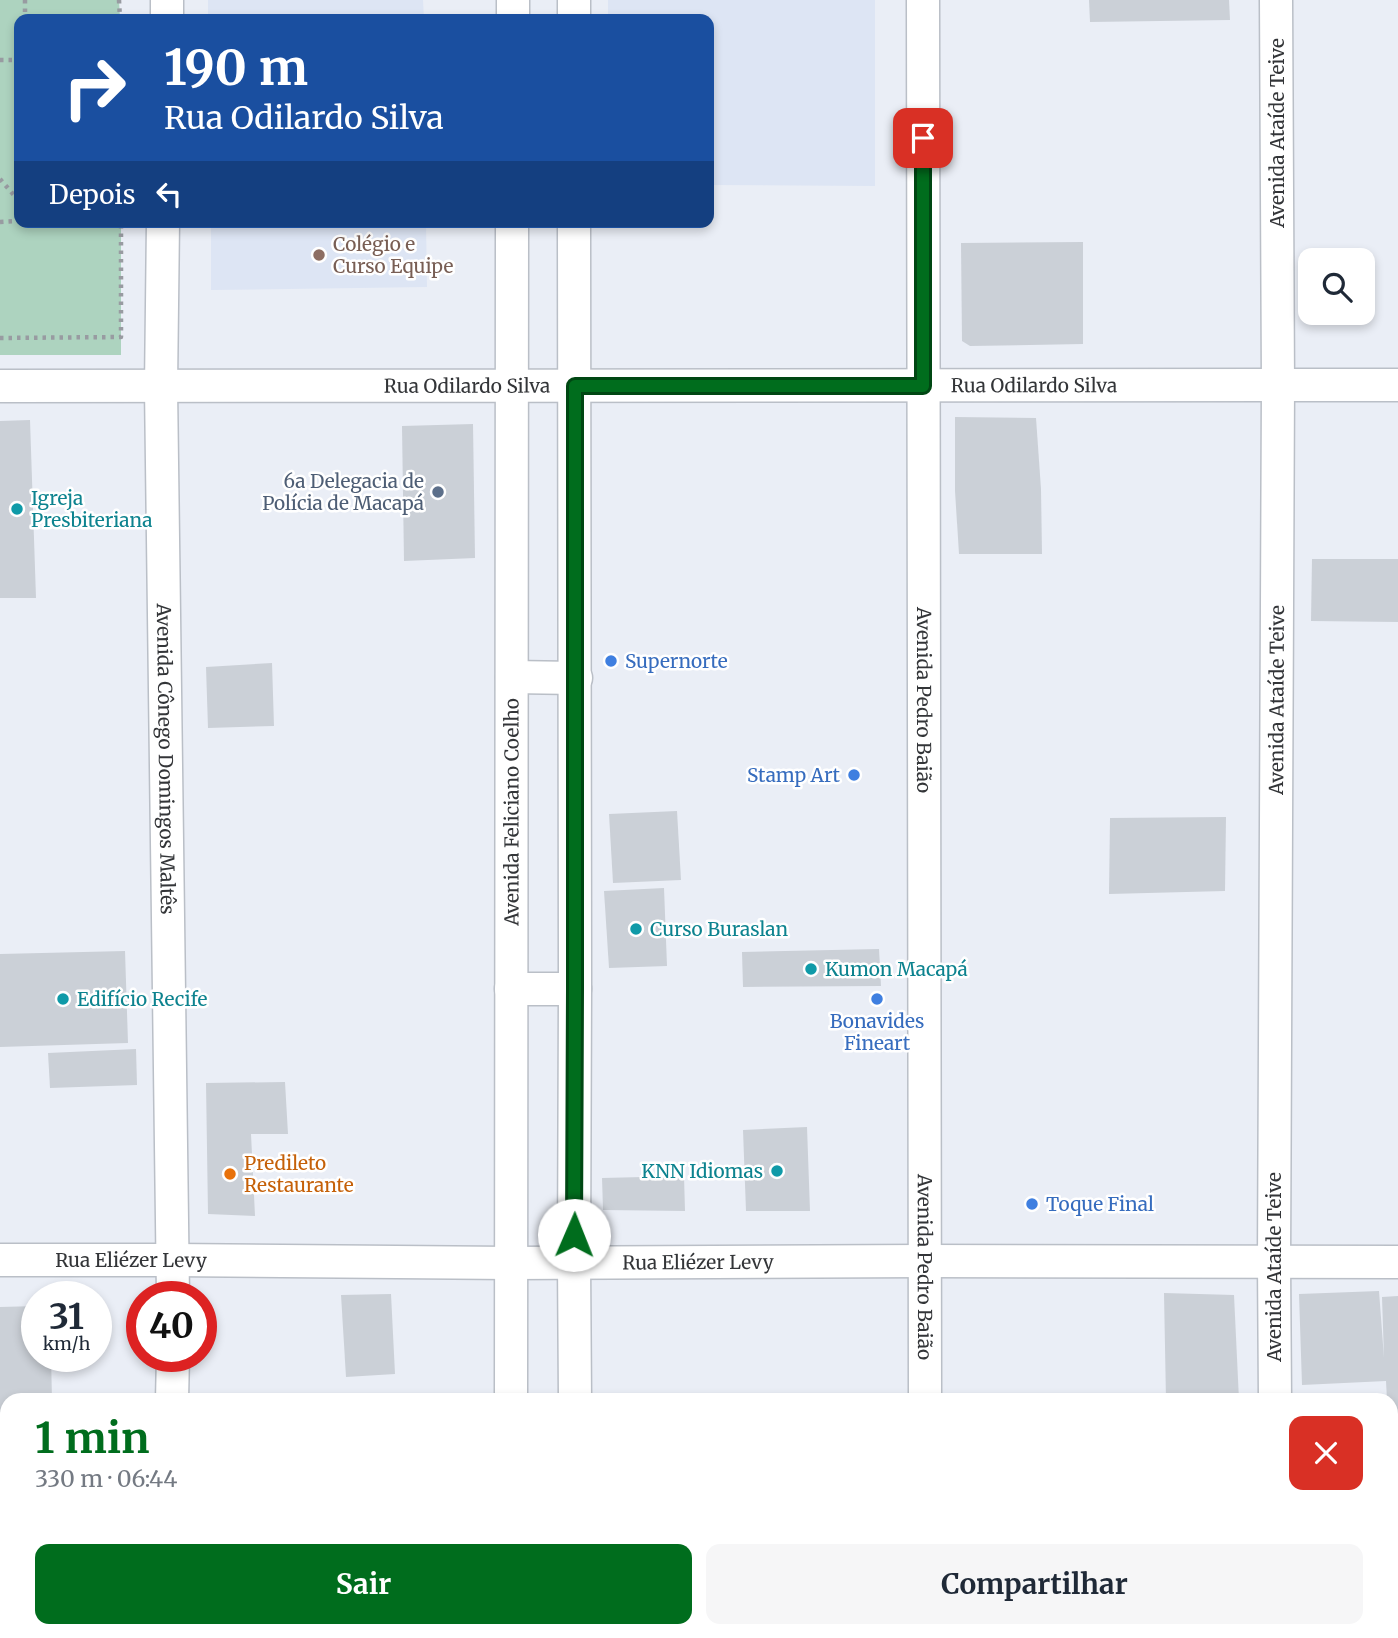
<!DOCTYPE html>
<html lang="pt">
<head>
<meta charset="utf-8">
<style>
  :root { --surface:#fff; --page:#f6f6f7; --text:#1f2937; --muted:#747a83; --accent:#006d1d }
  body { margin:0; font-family:Merriweather,serif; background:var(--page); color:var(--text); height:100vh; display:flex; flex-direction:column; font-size:26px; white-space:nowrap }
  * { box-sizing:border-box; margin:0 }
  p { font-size:23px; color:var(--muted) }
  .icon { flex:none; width:38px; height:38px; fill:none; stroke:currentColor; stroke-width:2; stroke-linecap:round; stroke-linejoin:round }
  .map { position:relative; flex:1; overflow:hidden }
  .side { position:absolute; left:0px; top:1393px; width:1398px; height:245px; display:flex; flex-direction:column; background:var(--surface); border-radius:21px 21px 0 0; box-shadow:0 4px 10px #0003 }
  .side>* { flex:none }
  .hud { position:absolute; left:14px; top:14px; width:700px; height:214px; border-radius:14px; box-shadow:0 4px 10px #0003; background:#1a4fa0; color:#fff; overflow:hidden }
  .controls { position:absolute; left:1298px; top:248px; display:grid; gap:14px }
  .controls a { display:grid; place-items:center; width:77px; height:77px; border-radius:14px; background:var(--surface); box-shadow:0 4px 10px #0003; font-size:35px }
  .speed { position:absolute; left:21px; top:1281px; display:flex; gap:14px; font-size:35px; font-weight:700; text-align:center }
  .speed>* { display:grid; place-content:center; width:91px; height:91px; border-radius:50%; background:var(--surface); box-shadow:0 4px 10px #0003; line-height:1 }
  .speed small { font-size:18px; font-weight:400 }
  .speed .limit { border:10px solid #d22; background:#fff; color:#111 }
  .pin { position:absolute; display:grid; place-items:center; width:60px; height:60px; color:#fff; margin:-30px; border-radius:14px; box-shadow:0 4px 10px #0006 }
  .me { position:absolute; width:77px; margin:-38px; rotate:1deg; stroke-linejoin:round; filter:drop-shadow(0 0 5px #0008) }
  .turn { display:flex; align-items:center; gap:24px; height:147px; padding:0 35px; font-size:32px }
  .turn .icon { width:91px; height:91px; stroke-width:2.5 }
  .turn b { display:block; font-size:49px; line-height:60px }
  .then { display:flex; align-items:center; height:66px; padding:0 35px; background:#0003; gap:14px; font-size:26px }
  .round { display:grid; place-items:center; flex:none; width:74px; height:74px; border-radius:14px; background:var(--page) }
  .summary { display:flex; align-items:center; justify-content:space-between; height:119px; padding:0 35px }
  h1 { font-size:42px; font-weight:700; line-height:52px; color:var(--accent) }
  .button { display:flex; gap:14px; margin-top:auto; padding:14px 35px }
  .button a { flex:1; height:80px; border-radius:14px; background:var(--accent); color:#fff; font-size:28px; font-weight:700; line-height:80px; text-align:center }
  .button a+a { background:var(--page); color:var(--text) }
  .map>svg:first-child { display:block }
  .built { fill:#dde5f4 }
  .green { fill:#add3bf }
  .building { fill:#cbd0d7 }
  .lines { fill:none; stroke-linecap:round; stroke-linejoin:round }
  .minor-casing { stroke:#babfc7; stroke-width:35 }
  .path { stroke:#989ba1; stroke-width:4.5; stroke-dasharray:3.5 5; stroke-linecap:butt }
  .minor { stroke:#fff; stroke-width:32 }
  .route-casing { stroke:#004713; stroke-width:18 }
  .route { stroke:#006d1d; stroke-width:12 }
  .education-dot { fill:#8d6e63; stroke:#fff; stroke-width:2.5 }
  .service-dot { fill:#5c6f8a; stroke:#fff; stroke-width:2.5 }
  .culture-dot { fill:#0f9aa8; stroke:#fff; stroke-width:2.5 }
  .shop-dot { fill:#3f7fe0; stroke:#fff; stroke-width:2.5 }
  .food-dot { fill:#e8710a; stroke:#fff; stroke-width:2.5 }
  .labels { text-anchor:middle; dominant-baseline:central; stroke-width:5; stroke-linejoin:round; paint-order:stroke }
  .street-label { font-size:19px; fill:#333538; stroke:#fff }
  .education-label { font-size:19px; fill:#785e54; stroke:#fff; text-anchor:start }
  .service-label { font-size:19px; fill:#4e5e75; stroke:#fff; text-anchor:end }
  .culture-label { font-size:19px; fill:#0d838f; stroke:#fff; text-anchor:start }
  .shop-label { font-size:19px; fill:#366cbe; stroke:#fff; text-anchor:start }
  .food-label { font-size:19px; fill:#c56008; stroke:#fff; text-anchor:start }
</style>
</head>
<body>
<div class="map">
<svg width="1398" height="1638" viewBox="0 0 1398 1638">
  <rect width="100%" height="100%" fill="#eaeef6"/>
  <g class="built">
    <polygon points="208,0 423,0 424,19 208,19"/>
    <polygon points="608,0 875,0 875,186 709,185 709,19 608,19"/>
    <polygon points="211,222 426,222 427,287 211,290"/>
    <polygon points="7,1426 7,1631 128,1631 128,1638 0,1638 0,1427"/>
  </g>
  <polygon class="green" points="0,0 119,0 120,19 19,19 19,222 121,222 121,355 0,355"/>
  <g class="building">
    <polygon points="1089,0 1229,0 1230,20 1090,22"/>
    <polygon points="1083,242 1083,344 970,346 962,341 961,243"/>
    <polygon points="955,417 1036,418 1041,489 1042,554 959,554 955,491"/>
    <polygon points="30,420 36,598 0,598 0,421"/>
    <polygon points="473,424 475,558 404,561 402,426"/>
    <polygon points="1312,559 1398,559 1398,622 1311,621"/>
    <polygon points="272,663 274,726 208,728 206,667"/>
    <polygon points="677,811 681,880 613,883 609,814"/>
    <polygon points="1226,817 1225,891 1109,894 1110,818"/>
    <polygon points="664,888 667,966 609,968 604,891"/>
    <polygon points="879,949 881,986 743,987 742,952"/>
    <polygon points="125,951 128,1043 0,1047 0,954"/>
    <polygon points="136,1049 137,1085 50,1088 48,1053"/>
    <polygon points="285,1082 288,1134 251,1134 255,1216 208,1214 206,1083"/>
    <polygon points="807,1127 810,1211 746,1211 743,1130"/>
    <polygon points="684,1176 685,1211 603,1210 602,1178"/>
    <polygon points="1379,1291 1384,1358 1382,1297 1398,1296 1398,1441 1391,1441 1391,1400 1387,1400 1386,1381 1302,1385 1299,1294"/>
    <polygon points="1164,1293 1234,1295 1239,1400 1166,1400"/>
    <polygon points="391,1294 395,1374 346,1377 341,1295"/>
    <polygon points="37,1306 37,1356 51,1356 52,1400 7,1400 7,1411 0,1412 0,1307"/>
  </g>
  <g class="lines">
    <defs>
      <g id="minor">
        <polyline points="574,0 574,19"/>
        <path id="s1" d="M923,0L925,1400"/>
        <polyline points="167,19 167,0"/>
        <polyline points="513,19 513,0"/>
        <path id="s2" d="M163,222L161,387L173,1297"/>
        <polyline points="574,222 575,989 574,1262 575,1400"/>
        <path id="s3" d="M0,386L1398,385"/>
        <polyline points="512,677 576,678"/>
        <polyline points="511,989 575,989"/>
        <path id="s4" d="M0,1260H173L511,1263L925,1261L1398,1262"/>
        <polyline points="172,1400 173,1356"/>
        <path id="s5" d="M511,1400L512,222"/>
        <path id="s6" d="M1275,1400L1274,1262L1278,385L1276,0"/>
        <polyline points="925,1631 925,1638"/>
        <polyline points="1278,1631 1278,1638"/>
        <polyline points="172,1638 172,1631"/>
        <polyline points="510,1638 510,1631"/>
        <polyline points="577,1638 577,1631"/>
      </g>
    </defs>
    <use href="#minor" class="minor-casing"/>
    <g class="path">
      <polyline points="25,0 25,19"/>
      <polyline points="119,0 120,19"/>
      <polyline points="0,60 19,60"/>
      <polyline points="0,179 19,201"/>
      <polyline points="0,222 19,221"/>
      <polyline points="0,338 121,337 121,222"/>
    </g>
    <use href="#minor" class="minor"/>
  </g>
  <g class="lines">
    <defs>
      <polyline id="route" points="574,1235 575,989 575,386 923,386 923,138"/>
    </defs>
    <use href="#route" class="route-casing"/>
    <use href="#route" class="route"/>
  </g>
  <circle class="education-dot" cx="319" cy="255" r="7"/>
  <circle class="service-dot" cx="438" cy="492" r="7"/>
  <g class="culture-dot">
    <circle cx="17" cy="509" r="7"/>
    <circle cx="636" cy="929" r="7"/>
    <circle cx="811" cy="969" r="7"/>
    <circle cx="63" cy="999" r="7"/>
    <circle cx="777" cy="1171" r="7"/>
  </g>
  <g class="shop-dot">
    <circle cx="611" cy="661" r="7"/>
    <circle cx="854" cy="775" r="7"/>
    <circle cx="877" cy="999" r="7"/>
    <circle cx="1032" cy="1204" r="7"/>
  </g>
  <circle class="food-dot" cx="230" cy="1174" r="7"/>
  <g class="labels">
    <g class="street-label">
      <text transform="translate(1277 133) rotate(-90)">Avenida Ataíde Teive</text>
      <text stroke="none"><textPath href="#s3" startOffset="467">Rua Odilardo Silva</textPath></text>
      <text stroke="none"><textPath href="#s3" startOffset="1034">Rua Odilardo Silva</textPath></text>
      <text stroke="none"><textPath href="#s1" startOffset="700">Avenida Pedro Baião</textPath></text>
      <text stroke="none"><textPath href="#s6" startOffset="700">Avenida Ataíde Teive</textPath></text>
      <text stroke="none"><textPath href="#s2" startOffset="537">Avenida Cônego Domingos Maltês</textPath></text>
      <text stroke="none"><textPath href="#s5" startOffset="588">Avenida Feliciano Coelho</textPath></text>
      <text stroke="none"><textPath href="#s4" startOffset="131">Rua Eliézer Levy</textPath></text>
      <text stroke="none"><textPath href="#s4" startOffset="698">Rua Eliézer Levy</textPath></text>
      <text stroke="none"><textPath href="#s1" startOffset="1267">Avenida Pedro Baião</textPath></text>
      <text transform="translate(1274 1267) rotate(-90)">Avenida Ataíde Teive</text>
    </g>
    <g class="education-label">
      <text x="333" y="244">Colégio e<tspan x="333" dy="22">Curso Equipe</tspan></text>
    </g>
    <g class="service-label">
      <text x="424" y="481">6a Delegacia de<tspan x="424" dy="22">Polícia de Macapá</tspan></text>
    </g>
    <g class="culture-label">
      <text x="31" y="498">Igreja<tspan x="31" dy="22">Presbiteriana</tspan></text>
      <text x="650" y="929">Curso Buraslan</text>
      <text x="825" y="969">Kumon Macapá</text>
      <text x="77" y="999">Edifício Recife</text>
      <text x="763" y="1171" text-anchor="end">KNN Idiomas</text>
    </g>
    <g class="shop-label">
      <text x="625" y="661">Supernorte</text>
      <text x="840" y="775" text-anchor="end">Stamp Art</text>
      <text x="877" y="1021" text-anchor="middle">Bonavides<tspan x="877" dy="22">Fineart</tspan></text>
      <text x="1046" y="1204">Toque Final</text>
    </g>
    <g class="food-label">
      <text x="244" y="1163">Predileto<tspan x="244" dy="22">Restaurante</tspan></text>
    </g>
  </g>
</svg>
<div class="controls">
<a><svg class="icon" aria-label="search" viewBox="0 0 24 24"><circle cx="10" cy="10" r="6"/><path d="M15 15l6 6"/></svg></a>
</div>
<div class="speed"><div>31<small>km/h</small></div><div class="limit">40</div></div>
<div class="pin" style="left:923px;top:138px;background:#d93025"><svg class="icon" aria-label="arrive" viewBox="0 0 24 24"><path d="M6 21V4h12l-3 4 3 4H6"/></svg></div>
<svg class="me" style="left:574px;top:1235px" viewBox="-20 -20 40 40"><circle r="19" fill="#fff"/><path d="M0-13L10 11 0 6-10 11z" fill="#006d1d"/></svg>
<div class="hud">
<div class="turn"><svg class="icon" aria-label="right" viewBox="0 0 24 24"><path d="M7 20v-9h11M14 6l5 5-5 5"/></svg><div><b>190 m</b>Rua Odilardo Silva</div></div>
<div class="then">Depois<svg class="icon" aria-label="left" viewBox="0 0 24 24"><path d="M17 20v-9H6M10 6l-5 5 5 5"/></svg></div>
</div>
<section class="side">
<div class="summary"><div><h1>1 min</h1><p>330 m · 06:44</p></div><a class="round" style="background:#d93025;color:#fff"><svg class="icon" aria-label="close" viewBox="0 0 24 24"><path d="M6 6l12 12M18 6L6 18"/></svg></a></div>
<div class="button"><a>Sair</a><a>Compartilhar</a></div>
</section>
</div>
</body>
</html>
